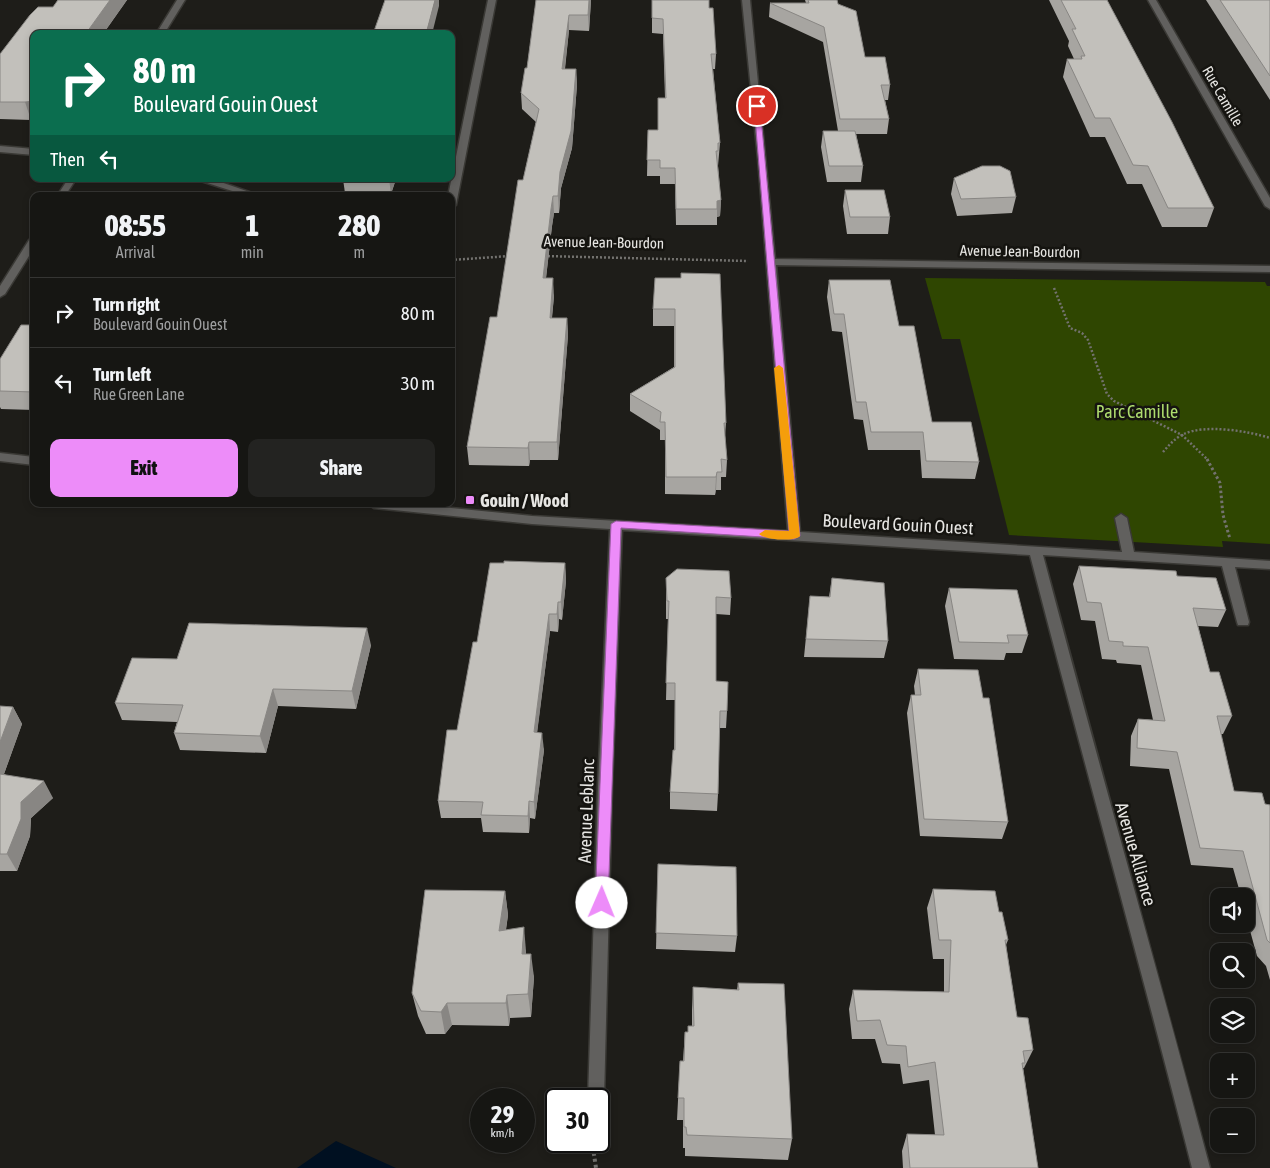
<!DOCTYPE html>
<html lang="en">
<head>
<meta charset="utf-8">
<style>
  :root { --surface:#161613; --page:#232321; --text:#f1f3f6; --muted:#9e9fa0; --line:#353533; --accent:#ed8cf9 }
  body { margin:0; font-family:"Asap Condensed",sans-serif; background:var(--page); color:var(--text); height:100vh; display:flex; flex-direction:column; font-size:19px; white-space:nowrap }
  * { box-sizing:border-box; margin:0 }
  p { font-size:16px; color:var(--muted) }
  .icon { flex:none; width:28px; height:28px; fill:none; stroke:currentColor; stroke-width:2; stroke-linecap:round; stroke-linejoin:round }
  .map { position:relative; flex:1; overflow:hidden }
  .side { position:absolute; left:30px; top:192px; width:425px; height:315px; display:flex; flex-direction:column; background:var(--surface); border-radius:10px; box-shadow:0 2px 8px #0003,0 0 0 1px var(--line) }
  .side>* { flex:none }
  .banner { position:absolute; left:30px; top:30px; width:425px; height:152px; border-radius:10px; box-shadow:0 2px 8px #0003,0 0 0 1px var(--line); background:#0b6e4f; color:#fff; overflow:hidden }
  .buttons { position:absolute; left:1210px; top:888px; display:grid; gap:10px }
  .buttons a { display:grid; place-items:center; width:45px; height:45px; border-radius:10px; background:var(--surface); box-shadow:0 2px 8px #0003,0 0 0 1px var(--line); font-size:25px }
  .speed { position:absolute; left:470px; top:1088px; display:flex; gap:10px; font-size:25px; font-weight:700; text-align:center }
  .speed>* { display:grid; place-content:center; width:65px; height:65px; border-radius:50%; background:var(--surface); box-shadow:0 2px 8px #0003,0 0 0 1px var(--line); line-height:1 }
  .speed small { font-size:12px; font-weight:400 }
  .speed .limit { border:2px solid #111; border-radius:8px; background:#fff; color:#111 }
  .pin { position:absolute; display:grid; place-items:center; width:42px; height:42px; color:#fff; margin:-21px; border:2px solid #fff; border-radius:50%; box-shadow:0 1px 5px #0007 }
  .me { position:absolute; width:55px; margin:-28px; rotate:1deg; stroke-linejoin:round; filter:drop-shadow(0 0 4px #0008) }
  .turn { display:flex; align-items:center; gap:18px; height:105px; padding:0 20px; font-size:22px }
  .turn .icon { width:65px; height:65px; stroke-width:2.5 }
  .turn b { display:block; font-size:35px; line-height:42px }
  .then { display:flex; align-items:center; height:48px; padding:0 20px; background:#0003; gap:10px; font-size:19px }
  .eta { display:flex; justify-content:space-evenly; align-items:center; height:85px; text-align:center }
  .eta b { font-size:30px; font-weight:800; line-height:35px }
  .primary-button { display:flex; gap:10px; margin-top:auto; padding:10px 20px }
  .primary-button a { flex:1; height:58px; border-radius:10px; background:var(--accent); color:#111; font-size:20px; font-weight:800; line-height:58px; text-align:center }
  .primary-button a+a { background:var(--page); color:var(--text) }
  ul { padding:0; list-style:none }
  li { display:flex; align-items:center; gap:15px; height:70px; padding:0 20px; border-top:1px solid var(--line) }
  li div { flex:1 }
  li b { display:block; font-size:19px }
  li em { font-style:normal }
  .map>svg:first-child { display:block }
  .green { fill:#2f4601 }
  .water { fill:#001021 }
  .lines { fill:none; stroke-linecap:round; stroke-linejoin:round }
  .minor-casing { stroke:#3a3935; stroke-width:3 }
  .path-far2 { stroke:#73726f; stroke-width:2.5; stroke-dasharray:2 2; stroke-linecap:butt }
  .path-far1 { stroke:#73726f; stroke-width:3; stroke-dasharray:2.5 2.5; stroke-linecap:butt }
  .path { stroke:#73726f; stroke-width:4; stroke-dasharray:3 3; stroke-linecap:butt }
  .minor { fill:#61605e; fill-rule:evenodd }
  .wall { fill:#a7a5a1 }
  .shaded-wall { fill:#888683 }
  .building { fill:#c2c0bb; stroke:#888683 }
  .route { fill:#ed8cf9; stroke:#9a5ba2 }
  .slow { fill:#f59e0b }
  .poi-dot { fill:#ed8cf9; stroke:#151410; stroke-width:2 }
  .labels { text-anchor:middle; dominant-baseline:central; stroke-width:5; stroke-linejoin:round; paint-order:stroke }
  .far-street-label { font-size:15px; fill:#e7e6e3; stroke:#151410 }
  .park-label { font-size:18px; fill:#aedc6e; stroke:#151410 }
  .poi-label { font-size:18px; font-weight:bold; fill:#e7e6e3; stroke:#151410; text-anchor:start }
  .street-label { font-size:18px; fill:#e7e6e3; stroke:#151410 }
</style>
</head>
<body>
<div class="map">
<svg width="1270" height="1168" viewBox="0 0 1270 1168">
  <rect width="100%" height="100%" fill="#1e1d19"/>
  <polygon class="green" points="925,278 1265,282 1267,286 1270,286 1270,544 1222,541 1223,547 1009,535 960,339 942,339"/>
  <polygon class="water" points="336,1141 396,1168 297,1168"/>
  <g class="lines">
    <defs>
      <g id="minor">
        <polygon points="177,0 185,0 164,34 156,34"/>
        <polygon points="488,0 496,0 456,205 451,208 451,196 448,196"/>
        <path d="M742,0H750L775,259L1270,266V272L776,265L800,532L1122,552L1115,518L1121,514L1127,518L1134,552L1270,561V569L1235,567L1249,622L1248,625H1238L1237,622L1222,566L1043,555C1097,760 1156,963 1210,1168H1192C1140,963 1083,760 1030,555L622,530L612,786L604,1099L602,1105L599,1106V1099H588L598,786L610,529L532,524L374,508L368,504H411L532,516L788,531L758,159Z"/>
        <polygon points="1148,0 1156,0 1270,198 1270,209 1265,206"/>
        <polygon points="0,146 34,149 34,155 0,152"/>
        <polygon points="68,179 76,179 65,196 57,196"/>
        <polygon points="200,179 212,179 261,196 248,196 201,181"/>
        <polygon points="34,237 34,248 5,294 0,297 0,286 29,240"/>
        <polygon points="0,453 34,457 34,465 0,461"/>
      </g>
    </defs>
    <use href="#minor" class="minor-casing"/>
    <g class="path-far2">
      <polyline points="544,256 748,261"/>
      <polyline points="451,260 510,256"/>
      <polyline points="1054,288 1070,328 1082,333 1088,340 1107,394 1114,401 1182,435 1208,460"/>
      <path d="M1163,452C1169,445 1175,438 1184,434C1205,424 1248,431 1270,438"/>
    </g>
    <polyline class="path-far1" points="1207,459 1220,483 1223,515 1230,539"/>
    <polyline class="path" points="592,1141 596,1168"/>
    <use href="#minor" class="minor"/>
  </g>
  <g class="wall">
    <polygon points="58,0 127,0 103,34 34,34 31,120 0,119 0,54 53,7"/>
    <polygon points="536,0 591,0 589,31 569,30 565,69 576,69 577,85 572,148 561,188 559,213 554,213 552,226 546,278 554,296 552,318 567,318 568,335 558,460 530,460 529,466 469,465 467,447 497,317 523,180 536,122 522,109 521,93 527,68"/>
    <polygon points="652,0 709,8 716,54 715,69 713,69 720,143 718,166 721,200 720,216 717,217 717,225 676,225 675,184 660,184 660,176 647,176 648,130 658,130 665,98 663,34 652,33"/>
    <polygon points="805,0 837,0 838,4 865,57 890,85 888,100 885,100 889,119 887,134 856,134 863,166 861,182 827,182 821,147 823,131 838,131 823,42 769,17 770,3 806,3"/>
    <polygon points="1049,0 1107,0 1214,208 1207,227 1162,227 1142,184 1127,184 1105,137 1090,137 1063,77 1067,59 1074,59 1068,46 1069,41"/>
    <polygon points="1206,0 1270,0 1270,100"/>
    <polygon points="954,178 1016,197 1012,213 957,216 951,194"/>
    <polygon points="343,179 396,179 391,194 345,193"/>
    <polygon points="845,190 890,217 888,234 847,234 843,206"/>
    <polygon points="681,278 726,423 725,436 727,460 726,477 721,477 721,490 716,490 715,495 665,494 665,440 660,440 660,430 630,411 630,394 674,367 674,326 653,326 653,309"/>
    <polygon points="829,280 899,326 932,422 979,462 975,479 922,478 920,450 868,450 863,420 854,419 842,332 832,331 827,297"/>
    <polygon points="34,325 34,410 1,409 0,407 0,359"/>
    <polygon points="565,563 566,581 562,620 559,619 558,632 550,631 537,732 544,750 535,819 530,818 529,833 483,832 481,818 441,818 438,801 457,730 477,642"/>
    <polygon points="1079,566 1177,576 1226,610 1218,627 1198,626 1210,672 1232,716 1223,734 1221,734 1234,791 1265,804 1270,805 1270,980 1266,966 1257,956 1246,916 1246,896 1241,896 1233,868 1191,865 1169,769 1130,766 1131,736 1138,719 1153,720 1141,665 1117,663 1116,660 1102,659 1095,621 1081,620 1073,584"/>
    <polygon points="666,578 731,598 730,615 716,614 716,681 727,711 726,728 719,728 718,794 717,811 670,809 670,792 674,750 675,700 666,700 668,619 666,619"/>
    <polygon points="832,578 888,641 884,658 804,657 810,596 829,597"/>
    <polygon points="949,588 1028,635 1022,653 1006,653 1004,660 954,659 945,606"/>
    <polygon points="371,645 356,709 278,706 266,753 180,750 174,733 177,722 122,720 115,703 177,659"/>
    <polygon points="918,669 983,698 1008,822 1002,839 920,836 907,713 911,695 915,695 914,686"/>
    <polygon points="0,706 13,707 22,724 4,774 53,798 31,818 30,836 17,871 0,871"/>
    <polygon points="658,864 737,936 735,952 656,949"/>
    <polygon points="933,889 999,912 1008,940 1006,945 1017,1017 1033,1050 1024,1068 1023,1068 1038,1168 903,1168 902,1151 907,1134 935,1135 929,1080 903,1084 900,1064 882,1063 875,1039 852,1039 849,1009 853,990 944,992 944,959 933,959 927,908"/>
    <polygon points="505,891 508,915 506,930 526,951 526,954 534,977 531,1017 510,1018 509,1026 452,1025 445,1034 426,1034 418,1016 412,993"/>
    <polygon points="738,983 792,1139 788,1160 685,1156 685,1148 683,1148 683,1120 677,1120 680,1061 683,1061 685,1032 688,1032 692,1026 692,1010 693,987 737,990"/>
  </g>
  <g class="shaded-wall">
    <polygon points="110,0 127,0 103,34 88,34 87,32"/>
    <polygon points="435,0 439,0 439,6 432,34 426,34"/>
    <polygon points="589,0 591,0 589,31 588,15"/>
    <polygon points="569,15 569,30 563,84 562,69"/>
    <polygon points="576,69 577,85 572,148 561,188 559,213 558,196 560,172"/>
    <polygon points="34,101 34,120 31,120 25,102"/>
    <polygon points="389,179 396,179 391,194"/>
    <polygon points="553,196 554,213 552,226 544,295 543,278 551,209"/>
    <polygon points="721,200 720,216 717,217 717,201"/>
    <polygon points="553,278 554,296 550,335 550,318"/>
    <polygon points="567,318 568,335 558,460 557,442"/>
    <polygon points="529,442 530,460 529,466 528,448"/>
    <polygon points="717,472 716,490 715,495 716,477"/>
    <polygon points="565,563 566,581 562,620 561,602"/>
    <polygon points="558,602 559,619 558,632 557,614"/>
    <polygon points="549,614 550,631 535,750 534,732"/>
    <polygon points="367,628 371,645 356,709 352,691"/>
    <polygon points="273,689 278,706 266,753 260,736"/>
    <polygon points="13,707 22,724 0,785 0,742"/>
    <polygon points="542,733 544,750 535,819 534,802"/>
    <polygon points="44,781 53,798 31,818 30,836 17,871 7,854 21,802"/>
    <polygon points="529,801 530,818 529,833 528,816"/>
    <polygon points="505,891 508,915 502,954 499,931"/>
    <polygon points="524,927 526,951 525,977 522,954"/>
    <polygon points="531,954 534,977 531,1017 528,994"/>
    <polygon points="507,995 510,1018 509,1026 506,1003"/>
    <polygon points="447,1003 452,1025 445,1034 441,1012"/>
  </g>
  <g class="building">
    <polygon points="58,0 110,0 87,32 82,32 80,34 34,34 34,101 25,102 0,102 0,54 30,15 38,7 53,7"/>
    <polygon points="385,0 435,0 426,34 373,34"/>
    <polygon points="536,0 589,0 588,15 569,15 562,69 576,69 571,131 560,172 558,196 553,196 551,209 543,278 553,278 550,318 567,318 557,442 529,442 528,448 467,447 490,317 497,317 518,180 523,180 539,109 521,93 525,68 527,68"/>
    <polygon points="652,0 709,0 709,8 713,8 716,54 711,54 720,143 718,143 718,151 716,151 721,200 717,201 717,209 676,209 675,168 660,168 660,160 647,160 648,130 658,130 658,98 666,98 663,19 652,18"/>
    <polygon points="808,0 837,0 838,4 856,11 865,57 885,57 890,85 881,85 889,119 840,119 824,27 770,3 809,3"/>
    <polygon points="1061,0 1107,0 1172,122 1214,208 1168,208 1148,166 1133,165 1110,118 1095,118 1067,59 1082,59 1081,56 1085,56 1072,29 1076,29"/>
    <polygon points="1220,0 1270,0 1270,76"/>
    <polygon points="227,32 278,32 278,34 226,34"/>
    <polygon points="823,131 855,131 863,166 829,166"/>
    <polygon points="982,166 1000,166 1010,171 1016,197 961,199 954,178"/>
    <polygon points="845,190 884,190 890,217 850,217"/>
    <polygon points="681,273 720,274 726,423 724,423 727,460 721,459 722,472 717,472 716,477 666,477 665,422 660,422 661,412 630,394 675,367 675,309 653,309 655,278 681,278"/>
    <polygon points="829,280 890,280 899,326 914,326 932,422 971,422 979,462 926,461 923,432 871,432 866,402 856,402 844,314 834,314"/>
    <polygon points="21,325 34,325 34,392 0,391 0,359"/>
    <polygon points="504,561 565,563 561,602 558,602 557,614 549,614 534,732 542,733 534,802 529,801 528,816 481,815 483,802 438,801 447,730 457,730 473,642 477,642 490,563 504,563"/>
    <polygon points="1079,566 1176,571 1177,576 1216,578 1226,610 1193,608 1210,672 1219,672 1232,716 1217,716 1234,791 1262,793 1265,804 1270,805 1270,943 1267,940 1243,851 1200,848 1177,752 1137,748 1138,719 1165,721 1148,647 1123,646 1123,642 1109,641 1101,603 1087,602"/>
    <polygon points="677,569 729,571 731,598 716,597 716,681 728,682 727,711 720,711 718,794 670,792 673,750 675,750 675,683 666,683 669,601 667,601 666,578"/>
    <polygon points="832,578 884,583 888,641 806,639 810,596 830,597"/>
    <polygon points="949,588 1017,590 1028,635 1007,635 1009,643 959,642"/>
    <polygon points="189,623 367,628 352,691 273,689 260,736 174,733 183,705 115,703 132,658 177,659"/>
    <polygon points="918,669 978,670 983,698 989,698 1008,822 924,819 911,695 921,695"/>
    <polygon points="0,706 13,707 0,742"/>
    <polygon points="0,774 44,781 21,802 21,819 7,854 0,854"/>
    <polygon points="658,864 736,867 737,936 656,933"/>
    <polygon points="933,889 995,891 999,912 1002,912 1008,940 1005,940 1017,1017 1028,1018 1033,1050 1023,1051 1025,1063 1022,1063 1038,1168 910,1168 907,1134 944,1135 935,1062 908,1067 906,1046 887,1045 880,1020 857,1021 853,990 949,992 951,940 939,940"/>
    <polygon points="425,890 505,891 499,931 524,927 522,954 531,954 528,994 507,995 506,1003 447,1003 441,1012 421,1011 412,993"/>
    <polygon points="738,983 784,984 792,1139 687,1135 686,1127 684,1127 684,1098 678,1098 680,1061 684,1061 685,1032 688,1032 688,1026 694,1026 693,987 739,990"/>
  </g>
  <polygon class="route" points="754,105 760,106 800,536 794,539 621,528 608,903 606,907 602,909 597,907 595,903 611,524 616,521 789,531"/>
  <path class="slow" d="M779,365L783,368L800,536C794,542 765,540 759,534L765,530L789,531L774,368Z"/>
  <rect class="poi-dot" x="465" y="495" width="10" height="10" rx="2.5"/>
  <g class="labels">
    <g class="far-street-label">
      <text transform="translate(1223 96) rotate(60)">Rue Camille</text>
      <text transform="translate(604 242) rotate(1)">Avenue Jean-Bourdon</text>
      <text transform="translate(1020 251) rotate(1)">Avenue Jean-Bourdon</text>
    </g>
    <g class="park-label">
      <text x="1137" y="411">Parc Camille</text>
    </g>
    <g class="poi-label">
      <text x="480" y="500">Gouin / Wood</text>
    </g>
    <g class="street-label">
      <text transform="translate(898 524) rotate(3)">Boulevard Gouin Ouest</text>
      <text transform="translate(586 811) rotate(-88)">Avenue Leblanc</text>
      <text transform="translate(1136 854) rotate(74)">Avenue Alliance</text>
    </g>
  </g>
</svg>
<div class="buttons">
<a><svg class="icon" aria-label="sound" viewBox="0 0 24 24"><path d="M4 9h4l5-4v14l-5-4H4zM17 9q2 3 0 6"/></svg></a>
<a><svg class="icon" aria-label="search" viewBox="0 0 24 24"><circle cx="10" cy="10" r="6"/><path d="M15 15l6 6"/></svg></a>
<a><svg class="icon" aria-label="layers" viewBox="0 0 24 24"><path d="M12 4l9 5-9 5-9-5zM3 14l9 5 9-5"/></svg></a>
<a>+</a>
<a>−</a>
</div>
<div class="speed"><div>29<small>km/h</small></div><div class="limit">30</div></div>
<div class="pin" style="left:757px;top:106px;background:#d93025"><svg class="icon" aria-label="arrive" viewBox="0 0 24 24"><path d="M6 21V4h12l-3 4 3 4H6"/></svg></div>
<svg class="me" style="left:602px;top:903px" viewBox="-20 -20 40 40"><circle r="19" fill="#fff"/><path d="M0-13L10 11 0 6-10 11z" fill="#ed8cf9"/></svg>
<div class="banner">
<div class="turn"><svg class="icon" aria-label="right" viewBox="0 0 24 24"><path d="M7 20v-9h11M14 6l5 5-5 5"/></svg><div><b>80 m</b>Boulevard Gouin Ouest</div></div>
<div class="then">Then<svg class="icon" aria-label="left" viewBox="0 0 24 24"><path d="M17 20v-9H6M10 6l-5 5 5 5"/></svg></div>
</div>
<section class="side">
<div class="eta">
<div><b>08:55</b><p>Arrival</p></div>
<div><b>1</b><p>min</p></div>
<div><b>280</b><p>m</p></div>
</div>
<ul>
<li><svg class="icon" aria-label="right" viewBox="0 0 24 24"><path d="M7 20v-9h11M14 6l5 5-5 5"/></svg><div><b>Turn right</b><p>Boulevard Gouin Ouest</p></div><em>80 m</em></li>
<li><svg class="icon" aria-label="left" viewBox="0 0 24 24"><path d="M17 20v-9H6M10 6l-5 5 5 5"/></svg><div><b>Turn left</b><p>Rue Green Lane</p></div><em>30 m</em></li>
</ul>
<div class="primary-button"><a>Exit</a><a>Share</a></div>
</section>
</div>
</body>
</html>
